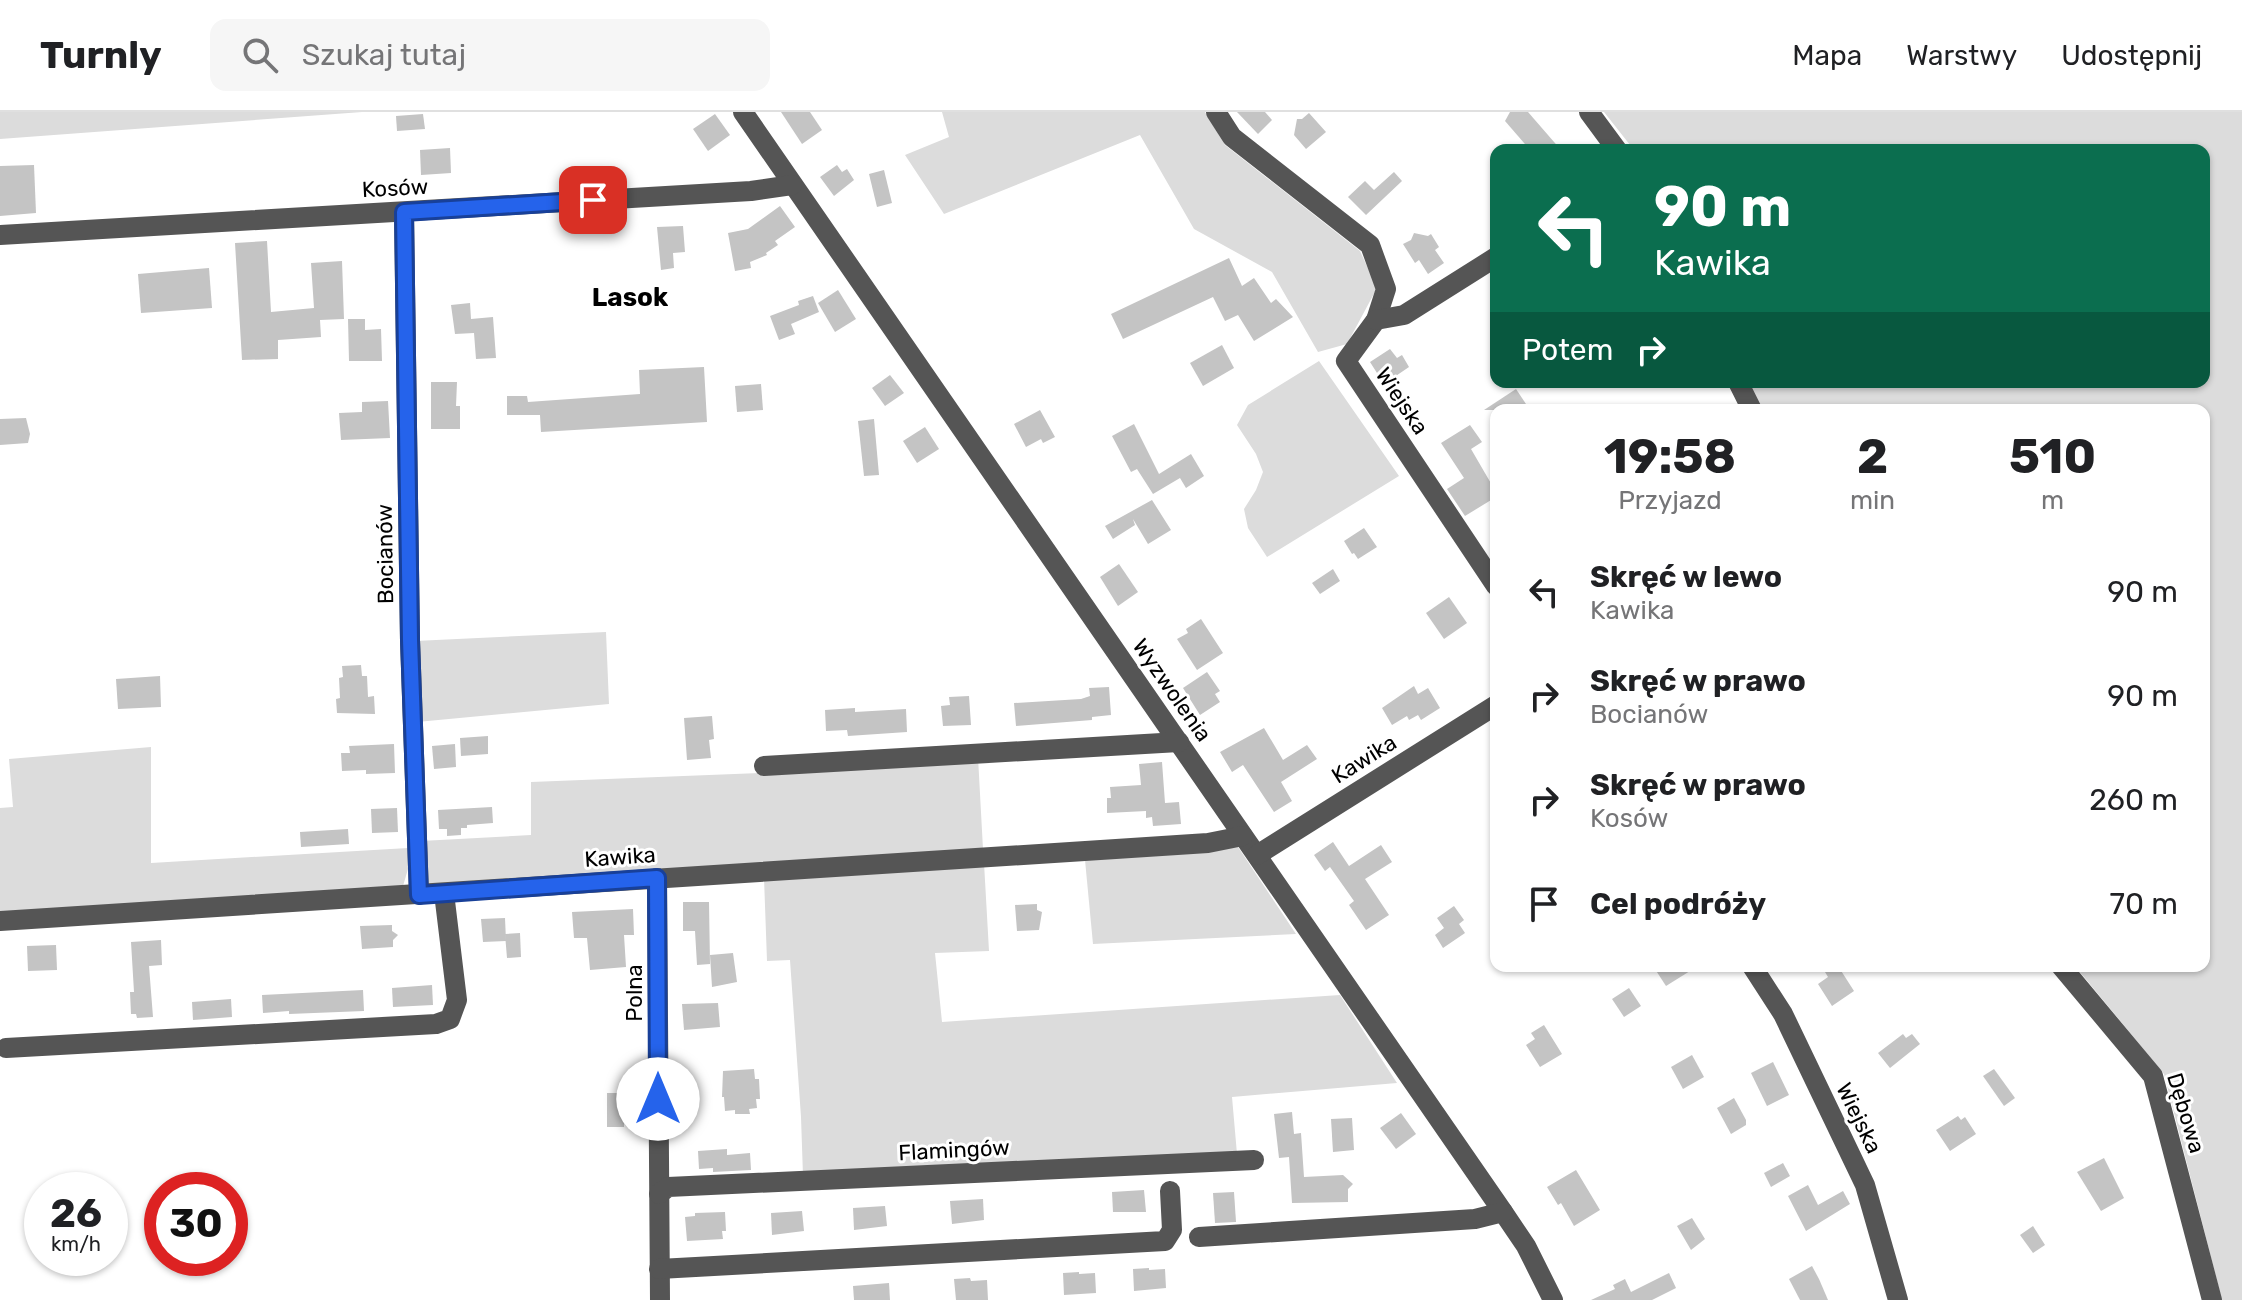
<!DOCTYPE html>
<html lang="pl">
<head>
<meta charset="utf-8">
<style>
  :root { --surface:#fff; --page:#f6f6f6; --text:#202124; --muted:#757577; --line:#e0e0e0 }
  body { margin:0; font-family:Rubik,sans-serif; background:var(--page); color:var(--text); height:100vh; display:flex; flex-direction:column; font-size:30px; white-space:nowrap }
  * { box-sizing:border-box; margin:0 }
  p { font-size:26px; color:var(--muted) }
  .icon { flex:none; width:44px; height:44px; fill:none; stroke:currentColor; stroke-width:2; stroke-linecap:round; stroke-linejoin:round }
  .map { position:relative; flex:1; overflow:hidden }
  .side { position:absolute; left:1490px; top:292px; width:720px; height:568px; display:flex; flex-direction:column; background:var(--surface); border-radius:16px; box-shadow:0 2px 6px #0004 }
  .side>* { flex:none }
  .hud { position:absolute; left:1490px; top:32px; width:720px; height:244px; border-radius:16px; box-shadow:0 2px 6px #0004; background:#0b6e4f; color:#fff; overflow:hidden }
  .speed { position:absolute; left:24px; top:1060px; display:flex; gap:16px; font-size:40px; font-weight:700; text-align:center }
  .speed>* { display:grid; place-content:center; width:104px; height:104px; border-radius:50%; background:var(--surface); box-shadow:0 2px 6px #0004; line-height:1 }
  .speed small { font-size:20px; font-weight:400 }
  .speed .limit { border:12px solid #d22; background:#fff; color:#111 }
  .pin { position:absolute; display:grid; place-items:center; width:68px; height:68px; color:#fff; margin:-34px; border-radius:16px; box-shadow:0 4px 12px #0006 }
  .me { position:absolute; width:88px; margin:-44px; rotate:0deg; stroke-linejoin:round; filter:drop-shadow(0 0 6px #0008) }
  .turn { display:flex; align-items:center; gap:28px; height:168px; padding:0 32px; font-size:36px }
  .turn .icon { width:104px; height:104px; stroke-width:2.5 }
  .turn b { display:block; font-size:56px; line-height:68px }
  .then { display:flex; align-items:center; height:76px; padding:0 32px; background:#0003; gap:16px; font-size:30px }
  .eta { display:flex; justify-content:space-evenly; align-items:center; height:136px; text-align:center }
  .eta b { font-size:48px; font-weight:700; line-height:56px }
  ul { padding:0; list-style:none }
  li { display:flex; align-items:center; gap:24px; height:104px; padding:0 32px }
  li div { flex:1 }
  li b { display:block; font-size:30px }
  li em { font-style:normal }
  header { display:flex; align-items:center; gap:48px; box-sizing:border-box; height:112px; padding:0 40px; background:var(--surface); border-bottom:2px solid var(--line) }
  header strong { font-size:38px }
  nav { display:flex; gap:44px; margin-inline-start:auto; font-size:28px }
  .search { width:560px; height:72px; background:var(--page); display:flex; align-items:center; gap:20px; box-sizing:border-box; padding:0 28px; border-radius:16px; color:var(--muted); font-size:30px }
  .map>svg:first-child { display:block }
  .green { fill:#dcdcdc }
  .building { fill:#c4c4c4 }
  .lines { fill:none; stroke-linecap:round; stroke-linejoin:round }
  .minor { stroke:#555; stroke-width:20 }
  .route-casing { stroke:#184099; stroke-width:20 }
  .route { stroke:#2563eb; stroke-width:14 }
  .labels { text-anchor:middle; dominant-baseline:central; stroke-width:6; stroke-linejoin:round; paint-order:stroke }
  .street-label { font-size:22px; fill:#000; stroke:#fff }
  .quarter-label { font-size:26px; font-weight:bold; fill:#000; stroke:#fff }
</style>
</head>
<body>
<header>
<strong>Turnly</strong>
<div class="search"><svg class="icon" aria-label="search" viewBox="0 0 24 24"><circle cx="10" cy="10" r="6"/><path d="M15 15l6 6"/></svg>Szukaj tutaj</div>
<nav><a>Mapa</a><a>Warstwy</a><a>Udostępnij</a></nav>
</header>
<div class="map">
<svg width="2242" height="1188" viewBox="0 0 2242 1188">
  <rect width="100%" height="100%" fill="#fff"/>
  <g class="green">
    <polygon points="0,0 362,0 0,27"/>
    <polygon points="942,0 1205,0 1225,33 1360,139 1377,176 1347,232 1318,240 1272,160 1194,117 1140,23 944,102 905,43 949,25"/>
    <polygon points="1604,0 2242,0 2242,1188 2222,1188 2164,962 2075,854 2204,854 2204,298 1763,298 1747,270 2204,270 2204,38 1634,38"/>
    <polygon points="1319,249 1399,364 1267,445 1248,416 1244,397 1256,378 1263,360 1256,342 1237,313 1248,293"/>
    <polygon points="606,520 609,592 417,610 415,529"/>
    <polygon points="151,635 151,751 408,736 408,757 403,774 0,800 0,696 13,695 9,647"/>
    <polygon points="978,645 983,737 424,775 421,729 531,723 531,670 760,661"/>
    <polygon points="1238,735 1296,822 1093,832 1085,748"/>
    <polygon points="984,751 989,839 935,841 942,910 1340,883 1397,971 1232,985 1237,1042 803,1064 801,1005 790,848 767,849 764,766"/>
  </g>
  <g class="building">
    <polygon points="781,0 810,0 822,18 802,32"/>
    <polygon points="1237,0 1265,0 1272,8 1258,22"/>
    <polygon points="1510,0 1528,0 1561,38 1530,38 1505,9"/>
    <polygon points="1309,1 1326,20 1306,37 1294,23 1297,7 1302,7"/>
    <polygon points="423,2 425,17 397,19 396,4"/>
    <polygon points="715,2 730,23 708,39 693,17"/>
    <polygon points="450,36 451,61 421,63 420,38"/>
    <polygon points="34,53 36,101 0,104 0,54"/>
    <polygon points="837,53 842,60 847,57 854,68 834,84 820,65"/>
    <polygon points="884,58 892,91 877,95 869,62"/>
    <polygon points="1394,60 1402,69 1366,103 1348,85 1365,69 1374,78"/>
    <polygon points="780,94 795,115 775,129 778,133 766,141 767,143 750,150 751,156 735,159 728,121 748,117"/>
    <polygon points="683,114 685,140 673,141 674,156 661,158 657,115"/>
    <polygon points="1414,121 1428,124 1431,122 1439,135 1435,138 1444,151 1428,162 1419,148 1415,151 1403,132 1411,128"/>
    <polygon points="267,129 271,200 314,196 311,151 342,149 344,207 320,208 321,225 278,228 278,247 242,248 235,131"/>
    <polygon points="1229,146 1242,174 1254,166 1271,191 1276,187 1293,205 1254,229 1238,203 1225,209 1213,185 1123,227 1111,202"/>
    <polygon points="209,156 212,196 141,201 138,162"/>
    <polygon points="838,178 856,207 835,220 818,191"/>
    <polygon points="813,184 819,200 791,212 795,222 779,228 770,204 799,193 798,189"/>
    <polygon points="470,191 471,207 493,205 496,246 476,247 474,221 455,222 451,193"/>
    <polygon points="348,207 365,207 365,218 381,217 382,249 349,249"/>
    <polygon points="1222,233 1234,256 1203,274 1190,251"/>
    <polygon points="1390,237 1397,246 1402,243 1409,255 1384,272 1370,250"/>
    <polygon points="704,255 707,310 541,320 540,303 507,303 507,284 527,284 528,290 640,282 639,258"/>
    <polygon points="890,263 904,281 885,294 872,276"/>
    <polygon points="431,270 457,270 456,294 460,294 460,317 431,317"/>
    <polygon points="761,272 763,298 737,300 735,274"/>
    <polygon points="1516,277 1530,298 1484,298"/>
    <polygon points="388,289 390,326 341,328 339,301 362,300 362,290"/>
    <polygon points="1040,298 1055,325 1043,331 1041,327 1026,335 1014,312"/>
    <polygon points="26,306 30,322 28,331 0,333 0,307"/>
    <polygon points="874,307 879,363 864,364 858,309"/>
    <polygon points="1134,312 1159,362 1191,342 1204,364 1186,376 1180,366 1153,382 1137,357 1131,360 1112,324"/>
    <polygon points="1470,313 1482,330 1471,337 1496,380 1496,385 1465,404 1447,377 1464,366 1441,331"/>
    <polygon points="925,315 939,337 917,351 903,329"/>
    <polygon points="1152,388 1171,418 1148,432 1133,407 1135,413 1113,427 1105,414"/>
    <polygon points="1364,416 1377,435 1358,447 1354,441 1352,442 1344,429"/>
    <polygon points="1119,452 1138,480 1118,494 1100,465"/>
    <polygon points="1333,457 1340,469 1320,482 1312,471"/>
    <polygon points="1449,485 1467,511 1444,527 1426,501"/>
    <polygon points="1201,507 1223,541 1197,558 1177,527 1188,521 1186,517"/>
    <polygon points="361,553 362,564 367,564 368,585 374,584 375,602 337,601 336,587 340,586 339,566 343,565 342,554"/>
    <polygon points="1207,560 1220,579 1215,582 1220,590 1200,603 1183,576"/>
    <polygon points="160,564 161,595 118,597 116,567"/>
    <polygon points="1414,574 1418,582 1428,576 1440,596 1421,608 1418,603 1409,608 1407,604 1392,613 1382,596"/>
    <polygon points="1109,575 1111,603 1092,605 1092,608 1016,614 1014,591 1081,587 1090,584 1089,576"/>
    <polygon points="969,584 971,613 943,614 941,594 950,593 949,585"/>
    <polygon points="855,596 855,600 906,597 907,620 848,624 847,618 826,619 825,598"/>
    <polygon points="712,604 714,627 709,628 711,646 687,648 684,606"/>
    <polygon points="1264,616 1283,648 1307,633 1317,647 1281,670 1292,689 1274,700 1243,653 1232,660 1220,640"/>
    <polygon points="488,624 488,642 461,644 460,626"/>
    <polygon points="394,632 395,661 366,662 366,658 342,659 341,641 350,641 349,634"/>
    <polygon points="455,632 456,655 434,657 432,634"/>
    <polygon points="1162,650 1165,691 1179,690 1181,712 1153,714 1152,705 1146,706 1146,699 1107,701 1107,686 1111,686 1110,675 1141,673 1139,652"/>
    <polygon points="492,695 493,711 467,713 467,716 461,716 461,723 447,724 447,717 439,717 438,698"/>
    <polygon points="397,696 398,720 372,721 371,697"/>
    <polygon points="348,717 349,732 301,735 300,720"/>
    <polygon points="1333,730 1349,754 1381,733 1392,750 1365,767 1389,803 1366,818 1349,793 1354,789 1330,755 1325,759 1314,743"/>
    <polygon points="683,790 709,790 710,852 697,853 695,819 683,819"/>
    <polygon points="1037,792 1037,798 1042,800 1039,818 1017,819 1015,793"/>
    <polygon points="1454,794 1464,808 1459,812 1465,821 1443,836 1435,823 1444,816 1437,806"/>
    <polygon points="633,797 634,823 624,823 626,855 590,858 587,826 574,826 572,800"/>
    <polygon points="505,806 506,829 483,830 481,807"/>
    <polygon points="392,813 392,819 398,823 393,828 393,835 362,837 360,814"/>
    <polygon points="520,821 521,845 507,846 505,822"/>
    <polygon points="161,828 162,853 149,854 153,905 137,906 136,902 131,902 130,880 134,880 131,830"/>
    <polygon points="56,833 57,858 28,859 27,834"/>
    <polygon points="733,841 737,870 712,875 710,843"/>
    <polygon points="1653,854 1698,854 1666,874"/>
    <polygon points="1834,854 1838,854 1854,879 1832,894 1818,872 1828,865 1825,860"/>
    <polygon points="432,873 433,893 393,895 392,876"/>
    <polygon points="1629,876 1641,894 1624,905 1612,887"/>
    <polygon points="363,878 364,899 289,902 289,899 263,901 262,883"/>
    <polygon points="231,887 232,905 193,908 192,890"/>
    <polygon points="718,891 720,915 684,918 682,892"/>
    <polygon points="1544,913 1562,942 1540,955 1526,933 1535,927 1531,921"/>
    <polygon points="1903,922 1906,926 1912,922 1920,932 1890,956 1878,941"/>
    <polygon points="1692,943 1704,965 1683,977 1671,955"/>
    <polygon points="1773,950 1789,983 1767,994 1751,961"/>
    <polygon points="754,957 755,967 759,967 760,987 756,987 757,996 749,997 750,1002 735,1002 735,998 725,999 724,985 722,985 723,959"/>
    <polygon points="1994,957 2015,986 2004,994 1983,964"/>
    <polygon points="607,981 636,981 637,1010 624,1010 624,1015 607,1015"/>
    <polygon points="1734,986 1746,1008 1746,1013 1731,1022 1717,996"/>
    <polygon points="1292,1000 1294,1022 1301,1021 1304,1065 1343,1063 1353,1072 1348,1077 1348,1090 1292,1091 1289,1045 1279,1046 1274,1002"/>
    <polygon points="1401,1001 1416,1022 1396,1037 1380,1016"/>
    <polygon points="1958,1004 1961,1008 1965,1005 1976,1022 1950,1039 1936,1018"/>
    <polygon points="1352,1006 1354,1038 1333,1040 1331,1007"/>
    <polygon points="727,1037 727,1043 750,1041 751,1058 713,1060 713,1056 699,1057 698,1039"/>
    <polygon points="2104,1046 2124,1086 2101,1099 2077,1060"/>
    <polygon points="1783,1051 1790,1064 1771,1075 1764,1061"/>
    <polygon points="1576,1058 1600,1098 1574,1114 1561,1091 1558,1093 1547,1075"/>
    <polygon points="1808,1073 1818,1093 1843,1079 1850,1092 1806,1119 1788,1084"/>
    <polygon points="1144,1078 1146,1100 1113,1100 1112,1080"/>
    <polygon points="1234,1080 1236,1110 1215,1111 1213,1081"/>
    <polygon points="983,1087 984,1108 952,1112 950,1089"/>
    <polygon points="885,1094 887,1114 854,1118 853,1096"/>
    <polygon points="802,1099 804,1119 772,1123 771,1101"/>
    <polygon points="725,1100 726,1119 722,1119 723,1127 687,1129 685,1105 695,1104 695,1101"/>
    <polygon points="1692,1106 1705,1127 1691,1138 1677,1114"/>
    <polygon points="2033,1114 2045,1133 2033,1141 2020,1123"/>
    <polygon points="1812,1154 1819,1167 1828,1188 1800,1188 1789,1167"/>
    <polygon points="1149,1156 1149,1158 1165,1157 1166,1176 1134,1179 1133,1157"/>
    <polygon points="1079,1160 1079,1162 1095,1161 1096,1181 1064,1183 1063,1161"/>
    <polygon points="1669,1161 1676,1176 1652,1188 1591,1188 1615,1177 1613,1173 1625,1167 1631,1180"/>
    <polygon points="970,1166 971,1169 987,1168 988,1188 956,1188 954,1167"/>
    <polygon points="889,1171 890,1188 854,1188 853,1174"/>
  </g>
  <g class="lines">
    <g class="minor">
      <polyline points="743,0 1503,1100 1526,1134 1553,1188"/>
      <polyline points="1216,0 1232,25 1370,133 1386,177 1376,208 1346,249 1496,474"/>
      <polyline points="1589,0 1617,38"/>
      <polyline points="404,100 410,528 419,783"/>
      <polyline points="0,123 751,79 792,73"/>
      <polyline points="1376,208 1404,203 1496,145"/>
      <polyline points="1738,270 1752,298"/>
      <polyline points="764,654 1179,630"/>
      <polyline points="1257,743 1496,593"/>
      <polyline points="657,766 660,1188"/>
      <polyline points="0,809 1208,731 1243,724"/>
      <polyline points="1752,854 1783,902 1865,1073 1898,1188"/>
      <polyline points="2061,854 2153,964 2212,1188"/>
      <polyline points="6,936 436,912 450,907 457,888 444,781"/>
      <polyline points="659,1082 668,1075 1254,1048"/>
      <polyline points="1199,1125 1475,1107 1503,1100"/>
      <polyline points="659,1157 1165,1129 1172,1118 1170,1079"/>
    </g>
  </g>
  <g class="lines">
    <defs>
      <polyline id="route" points="593,88 404,100 410,528 419,783 657,766 658,987"/>
    </defs>
    <use href="#route" class="route-casing"/>
    <use href="#route" class="route"/>
  </g>
  <g class="labels">
    <g class="street-label">
      <text transform="translate(395 76) rotate(-3)">Kosów</text>
      <text transform="translate(1402 289) rotate(56)">Wiejska</text>
      <text transform="translate(385 442) rotate(-91)">Bocianów</text>
      <text transform="translate(1172 578) rotate(55)">Wyzwolenia</text>
      <text transform="translate(1364 647) rotate(-32)">Kawika</text>
      <text transform="translate(620 745) rotate(-4)">Kawika</text>
      <text transform="translate(634 881) rotate(-90)">Polna</text>
      <text transform="translate(2186 1001) rotate(73)">Dębowa</text>
      <text transform="translate(1859 1006) rotate(64)">Wiejska</text>
      <text transform="translate(954 1038) rotate(-3)">Flamingów</text>
    </g>
    <g class="quarter-label">
      <text x="630" y="185">Lasok</text>
    </g>
  </g>
</svg>
<div class="speed"><div>26<small>km/h</small></div><div class="limit">30</div></div>
<div class="pin" style="left:593px;top:88px;background:#d93025"><svg class="icon" aria-label="arrive" viewBox="0 0 24 24"><path d="M6 21V4h12l-3 4 3 4H6"/></svg></div>
<svg class="me" style="left:658px;top:987px" viewBox="-20 -20 40 40"><circle r="19" fill="#fff"/><path d="M0-13L10 11 0 6-10 11z" fill="#2563eb"/></svg>
<div class="hud">
<div class="turn"><svg class="icon" aria-label="left" viewBox="0 0 24 24"><path d="M17 20v-9H6M10 6l-5 5 5 5"/></svg><div><b>90 m</b>Kawika</div></div>
<div class="then">Potem<svg class="icon" aria-label="right" viewBox="0 0 24 24"><path d="M7 20v-9h11M14 6l5 5-5 5"/></svg></div>
</div>
<section class="side">
<div class="eta">
<div><b>19:58</b><p>Przyjazd</p></div>
<div><b>2</b><p>min</p></div>
<div><b>510</b><p>m</p></div>
</div>
<ul>
<li><svg class="icon" aria-label="left" viewBox="0 0 24 24"><path d="M17 20v-9H6M10 6l-5 5 5 5"/></svg><div><b>Skręć w lewo</b><p>Kawika</p></div><em>90 m</em></li>
<li><svg class="icon" aria-label="right" viewBox="0 0 24 24"><path d="M7 20v-9h11M14 6l5 5-5 5"/></svg><div><b>Skręć w prawo</b><p>Bocianów</p></div><em>90 m</em></li>
<li><svg class="icon" aria-label="right" viewBox="0 0 24 24"><path d="M7 20v-9h11M14 6l5 5-5 5"/></svg><div><b>Skręć w prawo</b><p>Kosów</p></div><em>260 m</em></li>
<li><svg class="icon" aria-label="arrive" viewBox="0 0 24 24"><path d="M6 21V4h12l-3 4 3 4H6"/></svg><div><b>Cel podróży</b></div><em>70 m</em></li>
</ul>
</section>
</div>
</body>
</html>
